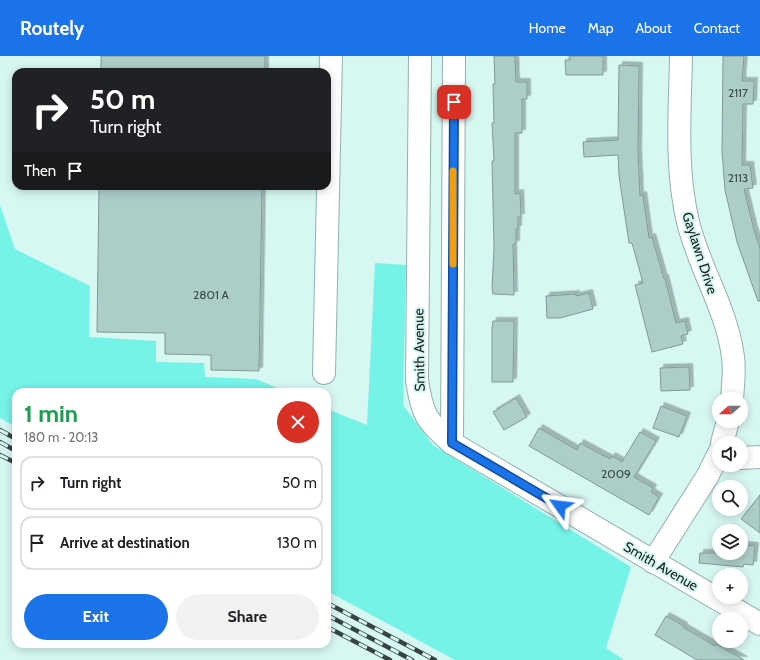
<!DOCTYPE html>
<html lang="en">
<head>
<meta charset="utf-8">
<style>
  :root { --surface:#fff; --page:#f2f2f2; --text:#202124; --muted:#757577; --line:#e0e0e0; --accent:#1a73e8 }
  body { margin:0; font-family:Cabin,sans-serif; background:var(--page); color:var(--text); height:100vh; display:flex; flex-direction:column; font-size:15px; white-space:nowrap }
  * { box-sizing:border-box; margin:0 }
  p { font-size:13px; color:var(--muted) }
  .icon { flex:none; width:22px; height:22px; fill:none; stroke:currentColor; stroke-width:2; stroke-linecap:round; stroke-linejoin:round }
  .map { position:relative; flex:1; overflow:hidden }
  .drawer { position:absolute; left:12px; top:332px; width:319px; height:260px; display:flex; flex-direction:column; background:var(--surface); border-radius:12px; box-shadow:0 2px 10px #0003 }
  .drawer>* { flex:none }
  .hud { position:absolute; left:12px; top:12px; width:319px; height:122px; border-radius:12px; box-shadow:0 2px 10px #0003; background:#202124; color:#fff; overflow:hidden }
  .needle { width:26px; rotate:249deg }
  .tools { position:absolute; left:712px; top:336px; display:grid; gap:8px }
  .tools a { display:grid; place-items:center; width:36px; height:36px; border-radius:50%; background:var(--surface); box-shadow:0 2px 10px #0003; font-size:20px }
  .pin { position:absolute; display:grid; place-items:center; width:34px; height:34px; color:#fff; margin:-17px; border-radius:8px; box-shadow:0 2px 6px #0006 }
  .me { position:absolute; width:44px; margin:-22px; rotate:301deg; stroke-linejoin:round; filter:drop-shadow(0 0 3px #0008) }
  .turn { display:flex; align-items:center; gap:14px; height:84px; padding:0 12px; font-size:18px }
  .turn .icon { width:52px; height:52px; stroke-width:2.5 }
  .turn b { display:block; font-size:28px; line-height:34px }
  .then { display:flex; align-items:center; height:38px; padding:0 12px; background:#0003; gap:8px; font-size:15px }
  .round { display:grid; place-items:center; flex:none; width:42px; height:42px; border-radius:21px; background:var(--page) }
  .summary { display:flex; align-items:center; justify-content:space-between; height:68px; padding:0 12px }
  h1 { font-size:24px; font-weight:700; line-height:30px; color:#1e9e55 }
  .action { display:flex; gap:8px; margin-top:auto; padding:8px 12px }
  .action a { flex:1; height:46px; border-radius:24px; background:var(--accent); color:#fff; font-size:16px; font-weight:700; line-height:46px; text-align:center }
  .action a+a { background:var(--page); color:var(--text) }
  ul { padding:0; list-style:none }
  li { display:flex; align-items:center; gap:12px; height:54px; margin:0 8px 6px; padding:0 4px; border:2px solid var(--line); border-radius:12px }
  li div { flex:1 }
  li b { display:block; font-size:15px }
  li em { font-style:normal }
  header { display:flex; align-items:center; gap:24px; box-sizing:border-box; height:56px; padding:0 20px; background:var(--accent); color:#fff }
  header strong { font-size:19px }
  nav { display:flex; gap:22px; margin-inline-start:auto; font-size:14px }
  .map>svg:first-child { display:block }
  .green { fill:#76f3e7 }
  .building { fill:#adcdc9; stroke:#7d9b97; filter:url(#shadow) }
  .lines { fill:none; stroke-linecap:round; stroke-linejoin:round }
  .minor-casing { stroke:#92b1ad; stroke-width:24 }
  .minor { stroke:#fff; stroke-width:22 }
  .rail-casing { stroke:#354443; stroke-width:4.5 }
  .rail { stroke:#d7f7f3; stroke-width:3; stroke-dasharray:9; stroke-linecap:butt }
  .route-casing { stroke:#114b97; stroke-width:10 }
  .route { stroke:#1a73e8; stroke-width:7 }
  .slow { stroke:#f59e0b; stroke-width:7 }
  .labels { text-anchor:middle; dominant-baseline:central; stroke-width:4; stroke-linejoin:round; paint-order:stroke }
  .number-label { font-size:12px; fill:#3c4d4b }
  .street-label { font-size:14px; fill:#162221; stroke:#d7f7f3 }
</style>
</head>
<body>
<header>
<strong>Routely</strong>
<nav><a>Home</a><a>Map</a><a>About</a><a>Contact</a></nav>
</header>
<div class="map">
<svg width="760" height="604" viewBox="0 0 760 604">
  <defs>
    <filter id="shadow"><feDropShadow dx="3.5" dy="-3.5" stdDeviation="0" flood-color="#0004"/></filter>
  </defs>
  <rect width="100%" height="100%" fill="#d7f7f3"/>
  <g class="green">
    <polygon points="0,149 15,193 90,230 89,281 156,285 156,306 204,307 205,321 256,323 287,336 16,336 16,371 0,362"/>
    <polygon points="375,207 406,209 403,349 433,389 631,511 606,592 624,604 455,604 327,535 327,353 367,369"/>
  </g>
  <g class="building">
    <rect x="101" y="0" width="164" height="16"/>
    <polygon points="494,0 515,0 516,26 527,26 527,43 522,43 522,77 515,77 515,138 520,137 521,161 518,161 518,173 516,173 516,188 513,188 514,239 493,238 492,232 494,191 492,105 494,105 492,67 494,67 493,28 495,28"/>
    <polygon points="570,0 603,0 603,19 566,19 565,4 570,4"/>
    <polygon points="723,0 744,0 742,25 754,25 753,48 743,48 742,109 750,109 753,132 744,133 754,174 760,192 760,245 758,245 737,186 725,134 722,96"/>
    <polygon points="619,9 639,10 638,96 640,140 643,139 649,182 652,181 664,223 665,222 676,267 685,265 688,278 681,280 683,288 652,296 635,229 643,227 632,187 629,187 619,120 618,99 584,101 583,86 618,84"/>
    <polygon points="99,130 262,130 259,315 211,314 211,299 165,298 165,277 97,276"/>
    <polygon points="589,237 593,253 560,262 547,262 546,240 576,238 576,240"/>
    <polygon points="493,265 514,265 513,326 492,326 492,273"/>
    <polygon points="689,311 690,334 661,335 660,312"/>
    <polygon points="516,342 527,361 504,374 493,356"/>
    <polygon points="661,350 687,360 679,381 653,372"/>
    <polygon points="539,372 577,394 580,387 610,403 612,400 622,406 640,376 656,385 634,421 653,432 651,436 659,441 649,459 529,390"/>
    <polygon points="760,439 760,477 741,463"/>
    <polygon points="741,489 755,490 753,509 744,508 743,511 699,507 700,497 741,497"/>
    <polygon points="666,560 684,570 683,571 715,590 716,588 744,604 697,604 655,579"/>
  </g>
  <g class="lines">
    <defs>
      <g id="minor">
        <path d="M420,0L417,324C422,358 426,365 452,387L760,568"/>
        <path d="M681,0C680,55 675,112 688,166C699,212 727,253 733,301C735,314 733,329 732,343"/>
        <polyline points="324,317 331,0"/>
        <polyline points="452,387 454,0"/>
        <polyline points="722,387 728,365"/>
        <polyline points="741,402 760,401"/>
        <polyline points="653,506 707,421 719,397"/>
      </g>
    </defs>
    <use href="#minor" class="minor-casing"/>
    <use href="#minor" class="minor"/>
    <defs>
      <g id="rail">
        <polyline points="0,374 16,383"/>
        <polyline points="0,386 16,395"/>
        <polyline points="0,399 16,407"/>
        <polyline points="327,547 435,604"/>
        <polyline points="327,559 412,604"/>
        <polyline points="327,571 390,604"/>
      </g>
    </defs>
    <use href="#rail" class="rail-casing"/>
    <use href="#rail" class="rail"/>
  </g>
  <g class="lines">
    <defs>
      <polyline id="route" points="454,46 452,387 560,450"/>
    </defs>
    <use href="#route" class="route-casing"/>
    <use href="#route" class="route"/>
    <polyline class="slow" points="453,208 453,115"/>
  </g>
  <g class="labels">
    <g class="number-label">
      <text x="738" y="36">2117</text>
      <text x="738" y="121">2113</text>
      <text x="211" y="238">2801 A</text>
      <text x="616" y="417">2009</text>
    </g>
    <g class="street-label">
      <text transform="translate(700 197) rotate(72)">Gaylawn Drive</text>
      <text transform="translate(419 294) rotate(-91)">Smith Avenue</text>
      <text transform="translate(661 510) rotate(30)">Smith Avenue</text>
    </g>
  </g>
</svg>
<div class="tools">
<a><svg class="needle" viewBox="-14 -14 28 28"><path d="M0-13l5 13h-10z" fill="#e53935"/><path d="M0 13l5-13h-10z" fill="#757577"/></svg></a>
<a><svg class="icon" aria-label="sound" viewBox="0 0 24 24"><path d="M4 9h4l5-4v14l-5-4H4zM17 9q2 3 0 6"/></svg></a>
<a><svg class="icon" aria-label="search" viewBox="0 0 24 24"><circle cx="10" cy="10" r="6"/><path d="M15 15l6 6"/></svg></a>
<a><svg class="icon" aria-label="layers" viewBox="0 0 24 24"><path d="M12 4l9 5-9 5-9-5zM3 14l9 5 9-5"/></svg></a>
<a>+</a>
<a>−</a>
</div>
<div class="pin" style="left:454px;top:46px;background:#d93025"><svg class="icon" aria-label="arrive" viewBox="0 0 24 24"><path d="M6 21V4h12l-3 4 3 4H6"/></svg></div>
<svg class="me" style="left:560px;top:450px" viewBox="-20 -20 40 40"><path d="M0-17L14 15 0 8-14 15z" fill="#1a73e8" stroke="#fff" stroke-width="4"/></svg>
<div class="hud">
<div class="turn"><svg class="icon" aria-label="right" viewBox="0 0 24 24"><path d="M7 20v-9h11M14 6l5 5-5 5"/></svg><div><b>50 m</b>Turn right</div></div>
<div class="then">Then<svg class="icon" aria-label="arrive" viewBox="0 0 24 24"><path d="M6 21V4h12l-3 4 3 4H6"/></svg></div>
</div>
<section class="drawer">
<div class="summary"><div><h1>1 min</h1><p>180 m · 20:13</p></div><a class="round" style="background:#d93025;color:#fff"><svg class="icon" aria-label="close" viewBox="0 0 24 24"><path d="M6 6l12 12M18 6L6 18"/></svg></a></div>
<ul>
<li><svg class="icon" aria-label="right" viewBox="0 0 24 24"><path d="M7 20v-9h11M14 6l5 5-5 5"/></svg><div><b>Turn right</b></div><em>50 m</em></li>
<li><svg class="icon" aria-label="arrive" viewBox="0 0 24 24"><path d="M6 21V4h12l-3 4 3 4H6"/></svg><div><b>Arrive at destination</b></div><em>130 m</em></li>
</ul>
<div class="action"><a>Exit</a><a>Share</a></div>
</section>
</div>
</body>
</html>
